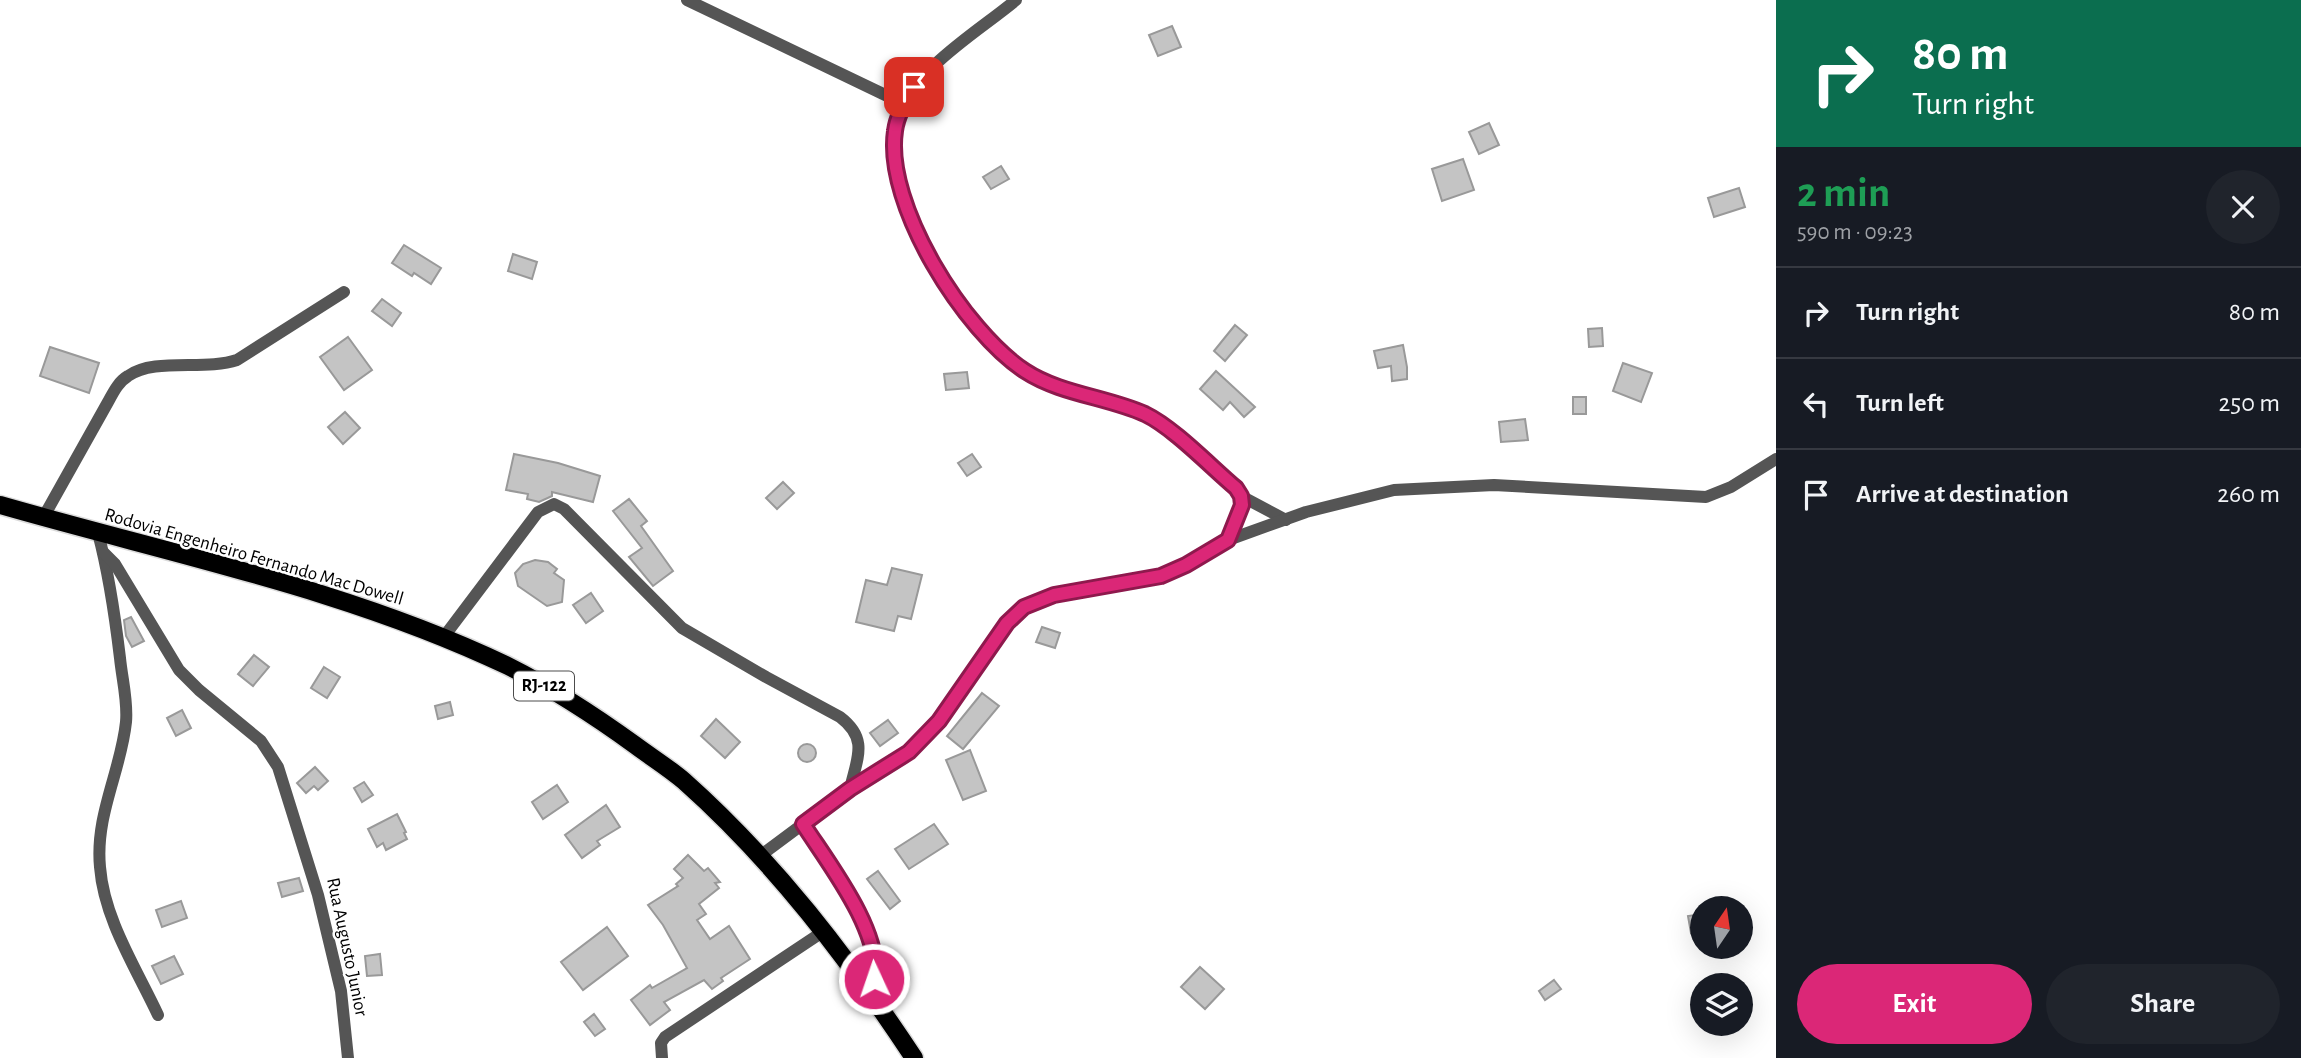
<!DOCTYPE html>
<html lang="en">
<head>
<meta charset="utf-8">
<style>
  :root { --surface:#171b24; --page:#20242c; --text:#f1f3f6; --muted:#9ea1a6; --line:#363941; --accent:#db2777 }
  body { margin:0; font-family:"Alegreya Sans",sans-serif; background:var(--page); color:var(--text); height:100vh; display:flex; flex-direction:column; font-size:26px; white-space:nowrap }
  * { box-sizing:border-box; margin:0 }
  p { font-size:23px; color:var(--muted) }
  .icon { flex:none; width:38px; height:38px; fill:none; stroke:currentColor; stroke-width:2; stroke-linecap:round; stroke-linejoin:round }
  .map { position:relative; flex:1; overflow:hidden }
  .details { display:flex; flex-direction:column; background:var(--surface); width:525px }
  .details>* { flex:none }
  .hud { background:#0b6e4f; color:#fff; overflow:hidden }
  .needle { width:46px; rotate:13deg }
  .fabs { position:absolute; left:1690px; top:896px; display:grid; gap:14px }
  .fabs a { display:grid; place-items:center; width:63px; height:63px; border-radius:50%; background:var(--surface); box-shadow:0 7px 28px #0002; font-size:35px }
  .pin { position:absolute; display:grid; place-items:center; width:60px; height:60px; color:#fff; margin:-30px; border-radius:14px; box-shadow:0 4px 10px #0006 }
  .me { position:absolute; width:77px; margin:-38px; rotate:357deg; stroke-linejoin:round; filter:drop-shadow(0 0 5px #0008) }
  .turn { display:flex; align-items:center; gap:24px; height:147px; padding:0 21px; font-size:32px }
  .turn .icon { width:91px; height:91px; stroke-width:2.5 }
  .turn b { display:block; font-size:49px; line-height:60px }
  .round { display:grid; place-items:center; flex:none; width:74px; height:74px; border-radius:37px; background:var(--page) }
  .summary { display:flex; align-items:center; justify-content:space-between; height:119px; padding:0 21px }
  h1 { font-size:42px; font-weight:700; line-height:52px; color:#1e9e55 }
  .button { display:flex; gap:14px; margin-top:auto; padding:14px 21px }
  .button a { flex:1; height:80px; border-radius:42px; background:var(--accent); color:#fff; font-size:28px; font-weight:700; line-height:80px; text-align:center }
  .button a+a { background:var(--page); color:var(--text) }
  ul { padding:0; list-style:none }
  li { display:flex; align-items:center; gap:21px; height:91px; padding:0 21px; border-top:2px solid var(--line) }
  li div { flex:1 }
  li b { display:block; font-size:26px }
  li em { font-style:normal }
  main { display:flex; flex:1; min-height:0 }
  .map>svg:first-child { display:block }
  .building { fill:#c4c4c4; stroke:#999; stroke-width:2 }
  .lines { fill:none; stroke-linecap:round; stroke-linejoin:round }
  .primary-casing { stroke:#dbdbdb; stroke-width:21 }
  .street { stroke:#555; stroke-width:12 }
  .primary { stroke:#000; stroke-width:18 }
  .route-casing { stroke:#8e194d; stroke-width:18 }
  .route { stroke:#db2777; stroke-width:12 }
  .labels { text-anchor:middle; dominant-baseline:central; stroke-width:5; stroke-linejoin:round; paint-order:stroke }
  .shield { fill:#fff; stroke:#4c4c4c; stroke-width:2 }
  .shield-label { font-size:18px; font-weight:bold; fill:#000 }
  .street-label { font-size:19px; fill:#000; stroke:#fff }
</style>
</head>
<body>
<main>
<div class="map">
<svg width="1776" height="1058" viewBox="0 0 1776 1058">
  <rect width="100%" height="100%" fill="#fff"/>
  <g class="building">
    <polygon points="1172,26 1181,47 1158,56 1149,35"/>
    <polygon points="1489,123 1499,145 1479,154 1469,132"/>
    <polygon points="1463,159 1474,190 1442,201 1432,169"/>
    <polygon points="1001,166 1009,179 991,189 983,177"/>
    <polygon points="1739,188 1745,207 1714,217 1708,198"/>
    <polygon points="404,245 441,268 431,284 414,273 412,276 392,263"/>
    <polygon points="513,254 537,262 532,279 508,271"/>
    <polygon points="382,299 401,313 392,326 372,311"/>
    <polygon points="1235,325 1247,335 1225,361 1214,351"/>
    <polygon points="1602,328 1603,346 1589,347 1588,329"/>
    <polygon points="348,337 372,370 344,390 320,357"/>
    <polygon points="1403,345 1407,367 1407,379 1392,381 1391,366 1378,368 1374,351"/>
    <polygon points="50,347 99,363 89,393 40,376"/>
    <polygon points="1623,363 1652,373 1641,402 1613,391"/>
    <polygon points="1216,371 1255,407 1244,417 1230,402 1223,410 1200,389"/>
    <polygon points="967,372 969,388 946,390 944,374"/>
    <rect x="1573" y="397" width="13" height="17"/>
    <polygon points="345,412 360,428 343,444 328,427"/>
    <polygon points="1525,419 1528,440 1501,442 1499,422"/>
    <polygon points="514,454 558,463 600,476 593,502 552,492 552,496 539,502 527,499 528,494 506,490"/>
    <polygon points="972,454 981,467 967,476 958,463"/>
    <polygon points="783,482 794,493 777,509 766,498"/>
    <polygon points="629,499 647,521 641,526 673,571 653,586 629,557 642,548 613,511"/>
    <polygon points="535,560 548,562 557,569 554,573 564,580 562,602 547,606 518,586 515,573 523,564"/>
    <polygon points="892,568 922,575 911,619 898,616 894,631 856,622 866,580 887,585"/>
    <polygon points="591,593 603,611 586,623 573,605"/>
    <polygon points="131,617 144,641 132,647 126,636 124,620"/>
    <polygon points="1042,627 1060,633 1055,648 1036,642"/>
    <polygon points="254,655 269,667 253,686 238,674"/>
    <polygon points="324,667 340,677 327,698 311,688"/>
    <polygon points="982,693 999,706 963,749 947,736"/>
    <polygon points="450,702 453,715 438,719 435,706"/>
    <polygon points="182,710 191,728 176,736 167,718"/>
    <polygon points="716,719 740,742 725,758 701,736"/>
    <polygon points="888,720 898,733 880,746 870,733"/>
    <circle cx="807" cy="753" r="9"/>
    <polygon points="970,750 986,791 963,800 946,760"/>
    <polygon points="315,767 328,781 318,790 314,786 306,793 297,783"/>
    <polygon points="364,782 373,795 362,802 354,788"/>
    <polygon points="557,785 568,802 543,819 532,802"/>
    <polygon points="606,805 620,827 597,841 600,845 582,858 565,835"/>
    <polygon points="397,814 406,832 404,833 407,839 386,850 383,843 377,847 368,829"/>
    <polygon points="934,824 948,844 909,869 895,849"/>
    <polygon points="688,855 704,871 708,868 720,882 715,883 719,888 699,904 706,914 697,920 710,939 729,926 750,959 721,978 723,981 712,989 704,980 664,1002 670,1010 650,1025 631,1000 650,985 652,988 687,968 663,925 648,905 678,886 676,884 683,878 674,869"/>
    <polygon points="878,871 900,901 890,909 867,879"/>
    <polygon points="299,878 303,891 282,897 278,883"/>
    <polygon points="181,901 187,918 162,927 156,910"/>
    <polygon points="1703,914 1703,931 1691,933 1688,916"/>
    <polygon points="607,927 628,956 583,990 561,962"/>
    <polygon points="380,954 382,975 367,976 365,956"/>
    <polygon points="174,956 183,974 161,984 152,966"/>
    <polygon points="1200,967 1224,989 1205,1009 1181,987"/>
    <polygon points="1554,980 1561,989 1545,1000 1539,991"/>
    <polygon points="594,1014 605,1029 595,1036 584,1022"/>
  </g>
  <g class="lines">
    <defs>
      <path id="primary" d="M0,505C170,554 347,589 508,666C552,688 595,716 635,745C651,757 669,768 684,781C774,861 848,958 914,1058"/>
    </defs>
    <use href="#primary" class="primary-casing"/>
    <g class="street">
      <polyline points="687,0 904,104"/>
      <path d="M1016,0C979,31 918,66 900,113C871,185 965,335 1026,372C1062,393 1107,397 1146,415C1175,428 1210,466 1236,488C1249,506 1236,523 1228,540"/>
      <polyline points="1241,496 1286,520"/>
      <path d="M43,518L108,402C113,393 118,382 128,376C154,357 205,371 237,360L344,292"/>
      <path d="M98,533C109,574 115,616 120,658C122,679 128,701 126,722C121,771 95,815 100,867C104,919 136,968 158,1015"/>
      <polyline points="103,552 115,564 179,670 199,690 261,741 278,767 318,895 341,991 348,1058"/>
      <path d="M443,638L538,512L554,504L564,509L682,628L766,677L840,717C869,739 857,758 850,789"/>
      <path d="M803,824C826,859 871,920 876,962C877,972 873,983 871,993"/>
      <polyline points="760,856 850,789 909,752 939,721 1007,623 1024,607 1054,595 1161,576 1187,565 1228,540 1306,512 1394,490 1494,485 1706,497 1731,487 1776,459"/>
      <polyline points="662,1058 661,1043 665,1037 824,931"/>
    </g>
    <use href="#primary" class="primary"/>
  </g>
  <g class="lines">
    <defs>
      <path id="route" d="M874,979C883,933 828,863 803,824L850,789L909,752L939,721L1007,623L1024,607L1054,595L1161,576L1186,565L1228,540L1242,505L1241,496L1236,488C1211,467 1174,428 1145,414C1107,397 1060,394 1025,371C965,332 884,205 895,131C897,115 906,101 914,87"/>
    </defs>
    <use href="#route" class="route-casing"/>
    <use href="#route" class="route"/>
  </g>
  <g class="labels">
    <rect class="shield" x="514" y="671.5" width="60" height="29" rx="5"/>
    <g class="shield-label">
      <text x="544" y="686">RJ-122</text>
    </g>
    <g class="street-label">
      <text transform="translate(254 557) rotate(16)">Rodovia Engenheiro Fernando Mac Dowell</text>
      <text transform="translate(347 947) rotate(78)">Rua Augusto Junior</text>
    </g>
  </g>
</svg>
<div class="fabs">
<a><svg class="needle" viewBox="-14 -14 28 28"><path d="M0-13l5 13h-10z" fill="#e53935"/><path d="M0 13l5-13h-10z" fill="#9ea1a6"/></svg></a>
<a><svg class="icon" aria-label="layers" viewBox="0 0 24 24"><path d="M12 4l9 5-9 5-9-5zM3 14l9 5 9-5"/></svg></a>
</div>
<div class="pin" style="left:914px;top:87px;background:#d93025"><svg class="icon" aria-label="arrive" viewBox="0 0 24 24"><path d="M6 21V4h12l-3 4 3 4H6"/></svg></div>
<svg class="me" style="left:874px;top:979px" viewBox="-20 -20 40 40"><circle r="17" fill="#db2777" stroke="#fff" stroke-width="3"/><path d="M0-11L8 9 0 5-8 9z" fill="#fff"/></svg>
</div>
<section class="details">
<div class="hud">
<div class="turn"><svg class="icon" aria-label="right" viewBox="0 0 24 24"><path d="M7 20v-9h11M14 6l5 5-5 5"/></svg><div><b>80 m</b>Turn right</div></div>
</div>
<div class="summary"><div><h1>2 min</h1><p>590 m · 09:23</p></div><a class="round"><svg class="icon" aria-label="close" viewBox="0 0 24 24"><path d="M6 6l12 12M18 6L6 18"/></svg></a></div>
<ul>
<li><svg class="icon" aria-label="right" viewBox="0 0 24 24"><path d="M7 20v-9h11M14 6l5 5-5 5"/></svg><div><b>Turn right</b></div><em>80 m</em></li>
<li><svg class="icon" aria-label="left" viewBox="0 0 24 24"><path d="M17 20v-9H6M10 6l-5 5 5 5"/></svg><div><b>Turn left</b></div><em>250 m</em></li>
<li><svg class="icon" aria-label="arrive" viewBox="0 0 24 24"><path d="M6 21V4h12l-3 4 3 4H6"/></svg><div><b>Arrive at destination</b></div><em>260 m</em></li>
</ul>
<div class="button"><a>Exit</a><a>Share</a></div>
</section>
</main>
</body>
</html>
